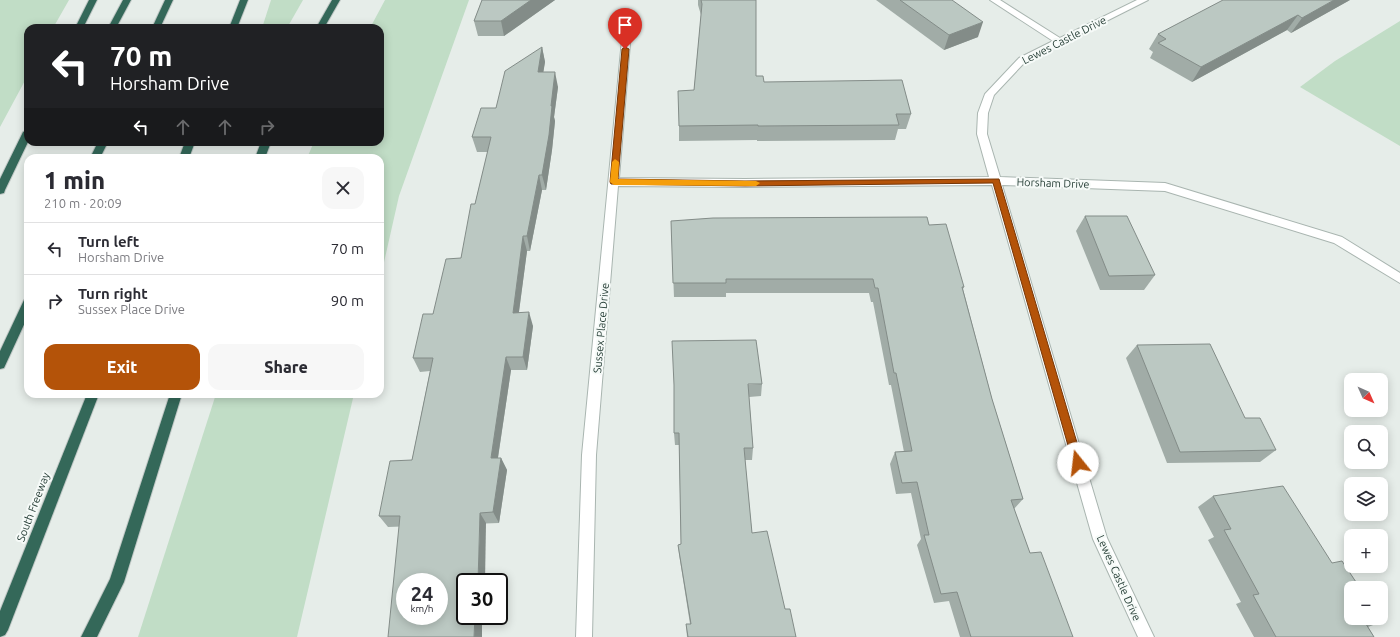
<!DOCTYPE html>
<html lang="en">
<head>
<meta charset="utf-8">
<style>
  :root { --surface:#fff; --page:#f7f7f7; --text:#2b2b33; --muted:#7c7c81; --line:#e1e1e2; --accent:#b45309 }
  body { margin:0; font-family:Ubuntu,sans-serif; background:var(--page); color:var(--text); height:100vh; display:flex; flex-direction:column; font-size:15px; white-space:nowrap }
  * { box-sizing:border-box; margin:0 }
  p { font-size:13px; color:var(--muted) }
  .icon { flex:none; width:22px; height:22px; fill:none; stroke:currentColor; stroke-width:2; stroke-linecap:round; stroke-linejoin:round }
  .map { position:relative; flex:1; overflow:hidden }
  .panel { position:absolute; left:24px; top:154px; width:360px; height:244px; display:flex; flex-direction:column; background:var(--surface); border-radius:12px; box-shadow:0 2px 10px #0003 }
  .panel>* { flex:none }
  .top-card { position:absolute; left:24px; top:24px; width:360px; height:122px; border-radius:12px; box-shadow:0 2px 10px #0003; background:#202124; color:#fff; overflow:hidden }
  .needle { width:26px; rotate:135deg }
  .tools { position:absolute; left:1344px; top:373px; display:grid; gap:8px }
  .tools a { display:grid; place-items:center; width:44px; height:44px; border-radius:8px; background:var(--surface); box-shadow:0 2px 10px #0003; font-size:20px }
  .speed { position:absolute; left:396px; top:573px; display:flex; gap:8px; font-size:20px; font-weight:700; text-align:center }
  .speed>* { display:grid; place-content:center; width:52px; height:52px; border-radius:50%; background:var(--surface); box-shadow:0 2px 10px #0003; line-height:1 }
  .speed small { font-size:10px; font-weight:400 }
  .speed .limit { border:2px solid #111; border-radius:6px; background:#fff; color:#111 }
  .pin { position:absolute; display:grid; place-items:center; width:34px; height:34px; color:#fff; margin:-41px -17px; border-radius:50% 50% 50% 0; rotate:-45deg; box-shadow:0 0 4px #0007 }
  .pin .icon { rotate:45deg }
  .me { position:absolute; width:44px; margin:-22px; rotate:344deg; stroke-linejoin:round; filter:drop-shadow(0 0 3px #0008) }
  .turn { display:flex; align-items:center; gap:14px; height:84px; padding:0 20px; font-size:18px }
  .turn .icon { width:52px; height:52px; stroke-width:2.5 }
  .turn b { display:block; font-size:28px; line-height:34px }
  .lanes { display:flex; align-items:center; height:38px; padding:0 20px; background:#0003; justify-content:center; gap:20px; direction:ltr }
  .lanes .off { opacity:.35 }
  .round { display:grid; place-items:center; flex:none; width:42px; height:42px; border-radius:12px; background:var(--page) }
  .summary { display:flex; align-items:center; justify-content:space-between; height:68px; padding:0 20px }
  h1 { font-size:24px; font-weight:800; line-height:30px }
  .action { display:flex; gap:8px; margin-top:auto; padding:8px 20px }
  .action a { flex:1; height:46px; border-radius:12px; background:var(--accent); color:#fff; font-size:16px; font-weight:800; line-height:46px; text-align:center }
  .action a+a { background:var(--page); color:var(--text) }
  ul { padding:0; list-style:none }
  li { display:flex; align-items:center; gap:12px; height:52px; padding:0 20px; border-top:1px solid var(--line) }
  li div { flex:1 }
  li b { display:block; font-size:15px }
  li em { font-style:normal }
  .map>svg:first-child { display:block }
  .green { fill:#c1ddc6 }
  .lines { fill:none; stroke-linecap:round; stroke-linejoin:round }
  .street-casing { stroke:#a9b5b0; stroke-width:2 }
  .highway-casing { stroke:#c2c9c7; stroke-width:2 }
  .street { fill:#fff; fill-rule:evenodd }
  .highway { fill:#346859; fill-rule:evenodd }
  .wall { fill:#a1aca7 }
  .shaded-wall { fill:#838c88 }
  .building { fill:#bbc8c2; stroke:#838c88; fill-rule:evenodd }
  .route { fill:#b45309; stroke:#753606 }
  .slow { fill:#f59e0b }
  .labels { text-anchor:middle; dominant-baseline:central; stroke-width:4; stroke-linejoin:round; paint-order:stroke }
  .street-label { font-size:11px; fill:#263e36; stroke:#f6faf8 }
</style>
</head>
<body>
<div class="map">
<svg width="1400" height="637" viewBox="0 0 1400 637">
  <rect width="100%" height="100%" fill="#e6ede9"/>
  <g class="green">
    <polygon points="0,0 69,0 53,28 28,28 28,75 0,127"/>
    <polygon points="271,0 303,0 287,28 262,28"/>
    <polygon points="385,0 469,0 399,196 380,280 380,158 307,158 314,142 380,142 380,28 370,28"/>
    <polygon points="1400,21 1400,146 1300,87 1335,61"/>
    <polygon points="216,394 354,394 297,637 138,637"/>
  </g>
  <g class="lines">
    <defs>
      <polygon id="street" points="990,0 1000,0 1060,38 1137,0 1148,0 1025,62 994,95 988,113 987,134 1000,177 1165,183 1342,237 1400,273 1400,283 1334,243 1165,191 1002,185 1107,538 1154,637 1138,637 1093,539 992,185 745,187 618,186 596,455 592,637 576,637 582,455 624,19 628,16 632,19 619,178 745,179 989,177 977,134 978,113 985,94 1019,58 1053,41"/>
      <g id="highway">
        <polygon points="89,0 97,0 83,28 75,28"/>
        <polygon points="123,0 131,0 116,28 108,28"/>
        <polygon points="165,0 173,0 160,28 152,28"/>
        <polygon points="240,0 248,0 237,28 229,28"/>
        <polygon points="332,0 340,0 324,28 316,28"/>
        <polygon points="28,129 28,142 5,190 4,193 0,194 0,179 23,132"/>
        <polygon points="98,142 108,142 100,158 90,158"/>
        <polygon points="185,142 195,142 189,158 179,158"/>
        <polygon points="261,142 271,142 265,158 255,158"/>
        <polygon points="28,298 28,316 4,368 0,369 0,351 24,300"/>
        <polygon points="87,394 99,394 8,630 5,635 0,637 0,611"/>
        <polygon points="170,394 182,394 124,582 97,637 81,637 110,579"/>
      </g>
    </defs>
    <use href="#street" class="street-casing"/>
    <use href="#highway" class="highway-casing"/>
    <use href="#street" class="street"/>
    <use href="#highway" class="highway"/>
  </g>
  <g class="wall">
    <polygon points="482,0 555,0 504,36 478,36 474,21"/>
    <polygon points="698,0 756,0 756,76 764,82 911,114 906,129 898,129 895,140 757,141 757,140 679,141 679,126 694,90 701,15 698,5"/>
    <polygon points="876,0 952,0 978,37 944,50"/>
    <polygon points="1350,0 1291,33 1287,30 1192,82 1150,58 1153,52 1149,49 1158,34"/>
    <polygon points="542,47 545,62 543,72 558,87 554,117 555,121 552,150 546,190 542,190 530,251 527,251 519,312 533,326 527,370 511,370 498,458 501,458 507,470 499,523 388,527 379,516 412,460 430,371 420,372 413,358 433,314 461,258 488,152 477,152 472,137 496,108"/>
    <polygon points="1085,216 1155,275 1144,290 1100,290 1076,231"/>
    <polygon points="671,221 929,225 964,287 963,289 992,399 1023,499 1014,509 1030,553 1073,637 960,637 949,601 934,603 917,545 921,539 911,493 896,494 890,464 895,452 904,452 891,385 889,385 873,302 871,302 869,293 726,293 726,297 674,297"/>
    <polygon points="1137,345 1245,418 1276,450 1260,462 1167,463 1126,358"/>
    <polygon points="762,384 761,396 749,397 753,448 752,460 745,460 752,533 785,609 796,637 687,637 686,624 690,624 679,554 678,545 681,544 679,445 675,445 674,433 674,388"/>
    <polygon points="1213,496 1332,563 1381,622 1368,627 1374,637 1254,637 1236,604 1241,602 1208,540 1214,537 1198,507"/>
  </g>
  <g class="shaded-wall">
    <polygon points="531,0 555,0 504,36 501,21"/>
    <polygon points="1334,0 1350,0 1291,33 1302,18"/>
    <polygon points="1298,15 1287,30 1192,82 1201,67"/>
    <polygon points="983,22 978,37 944,50 949,35"/>
    <polygon points="542,47 545,62 541,87 538,72"/>
    <polygon points="555,72 558,87 554,117 555,121 552,150 546,190 542,175"/>
    <polygon points="539,175 542,190 530,251 527,236"/>
    <polygon points="523,236 527,251 517,326 513,313"/>
    <polygon points="529,312 533,326 527,370 523,357"/>
    <polygon points="506,357 511,370 496,470 491,458"/>
    <polygon points="501,458 507,470 499,523 493,512"/>
    <polygon points="480,513 486,523 485,582 478,582"/>
    <polygon points="475,616 482,616 482,637 474,637"/>
  </g>
  <g class="building">
    <polygon points="482,0 531,0 501,21 474,21"/>
    <polygon points="701,0 756,0 756,76 763,76 764,82 902,80 911,114 896,114 899,125 758,126 758,125 679,126 678,91 694,90 702,4"/>
    <polygon points="900,0 952,0 983,22 949,35"/>
    <polygon points="1223,0 1334,0 1302,18 1298,15 1201,67 1158,43 1166,39 1158,34"/>
    <path d="M542,47L538,72H555L551,106H552L549,135L542,175H539L527,236H523L513,313L529,312L523,357H506L491,458H501L493,512L480,513L478,582H465V616H475L474,637H388L400,516H379L390,461L412,460L433,358H413L423,314H433L446,259L461,258L471,204H475L491,137H472L481,108H496L505,71ZM405,582H439V616H405Z"/>
    <polygon points="1085,216 1127,216 1155,275 1109,276"/>
    <polygon points="927,217 929,225 946,224 964,287 962,287 992,399 1023,499 1011,500 1030,553 1041,552 1073,637 971,637 957,592 941,594 924,535 929,535 917,482 902,483 895,452 912,451 896,373 894,373 878,288 875,288 873,279 726,279 726,283 673,283 671,221 713,218"/>
    <polygon points="756,340 762,384 748,384 753,448 744,448 752,533 767,531 785,609 790,609 796,637 688,637 686,624 691,624 678,545 681,544 679,433 674,433 674,385 672,341"/>
    <polygon points="1210,344 1245,418 1260,418 1276,450 1180,452 1137,345"/>
    <polygon points="1283,486 1332,563 1342,561 1360,588 1351,588 1351,618 1379,618 1381,622 1366,624 1374,637 1276,637 1253,595 1259,594 1224,530 1231,529 1213,496"/>
  </g>
  <polygon class="route" points="625,47 629,49 618,179 745,181 999,179 1083,463 1082,467 1078,468 1074,467 1073,463 993,183 745,186 611,184 610,182 622,49"/>
  <polygon class="slow" points="615,159 619,162 618,179 756,181 760,183 756,186 614,185 610,182 612,162"/>
  <g class="labels">
    <g class="street-label">
      <text transform="translate(1064 40) rotate(-27)">Lewes Castle Drive</text>
      <text transform="translate(1053 183) rotate(2)">Horsham Drive</text>
      <text transform="translate(601 328) rotate(-85)">Sussex Place Drive</text>
      <text transform="translate(33 507) rotate(-69)">South Freeway</text>
      <text transform="translate(1119 578) rotate(66)">Lewes Castle Drive</text>
    </g>
  </g>
</svg>
<div class="tools">
<a><svg class="needle" viewBox="-14 -14 28 28"><path d="M0-13l5 13h-10z" fill="#e53935"/><path d="M0 13l5-13h-10z" fill="#7c7c81"/></svg></a>
<a><svg class="icon" aria-label="search" viewBox="0 0 24 24"><circle cx="10" cy="10" r="6"/><path d="M15 15l6 6"/></svg></a>
<a><svg class="icon" aria-label="layers" viewBox="0 0 24 24"><path d="M12 4l9 5-9 5-9-5zM3 14l9 5 9-5"/></svg></a>
<a>+</a>
<a>−</a>
</div>
<div class="speed"><div>24<small>km/h</small></div><div class="limit">30</div></div>
<div class="pin" style="left:625px;top:49px;background:#d93025"><svg class="icon" aria-label="arrive" viewBox="0 0 24 24"><path d="M6 21V4h12l-3 4 3 4H6"/></svg></div>
<svg class="me" style="left:1078px;top:463px" viewBox="-20 -20 40 40"><circle r="19" fill="#fff"/><path d="M0-13L10 11 0 6-10 11z" fill="#b45309"/></svg>
<div class="top-card">
<div class="turn"><svg class="icon" aria-label="left" viewBox="0 0 24 24"><path d="M17 20v-9H6M10 6l-5 5 5 5"/></svg><div><b>70 m</b>Horsham Drive</div></div>
<div class="lanes"><svg class="icon" aria-label="left" viewBox="0 0 24 24"><path d="M17 20v-9H6M10 6l-5 5 5 5"/></svg><svg class="icon off" aria-label="ahead" viewBox="0 0 24 24"><path d="M12 20V5M6 11l6-6 6 6"/></svg><svg class="icon off" aria-label="ahead" viewBox="0 0 24 24"><path d="M12 20V5M6 11l6-6 6 6"/></svg><svg class="icon off" aria-label="right" viewBox="0 0 24 24"><path d="M7 20v-9h11M14 6l5 5-5 5"/></svg></div>
</div>
<section class="panel">
<div class="summary"><div><h1>1 min</h1><p>210 m · 20:09</p></div><a class="round"><svg class="icon" aria-label="close" viewBox="0 0 24 24"><path d="M6 6l12 12M18 6L6 18"/></svg></a></div>
<ul>
<li><svg class="icon" aria-label="left" viewBox="0 0 24 24"><path d="M17 20v-9H6M10 6l-5 5 5 5"/></svg><div><b>Turn left</b><p>Horsham Drive</p></div><em>70 m</em></li>
<li><svg class="icon" aria-label="right" viewBox="0 0 24 24"><path d="M7 20v-9h11M14 6l5 5-5 5"/></svg><div><b>Turn right</b><p>Sussex Place Drive</p></div><em>90 m</em></li>
</ul>
<div class="action"><a>Exit</a><a>Share</a></div>
</section>
</div>
</body>
</html>
